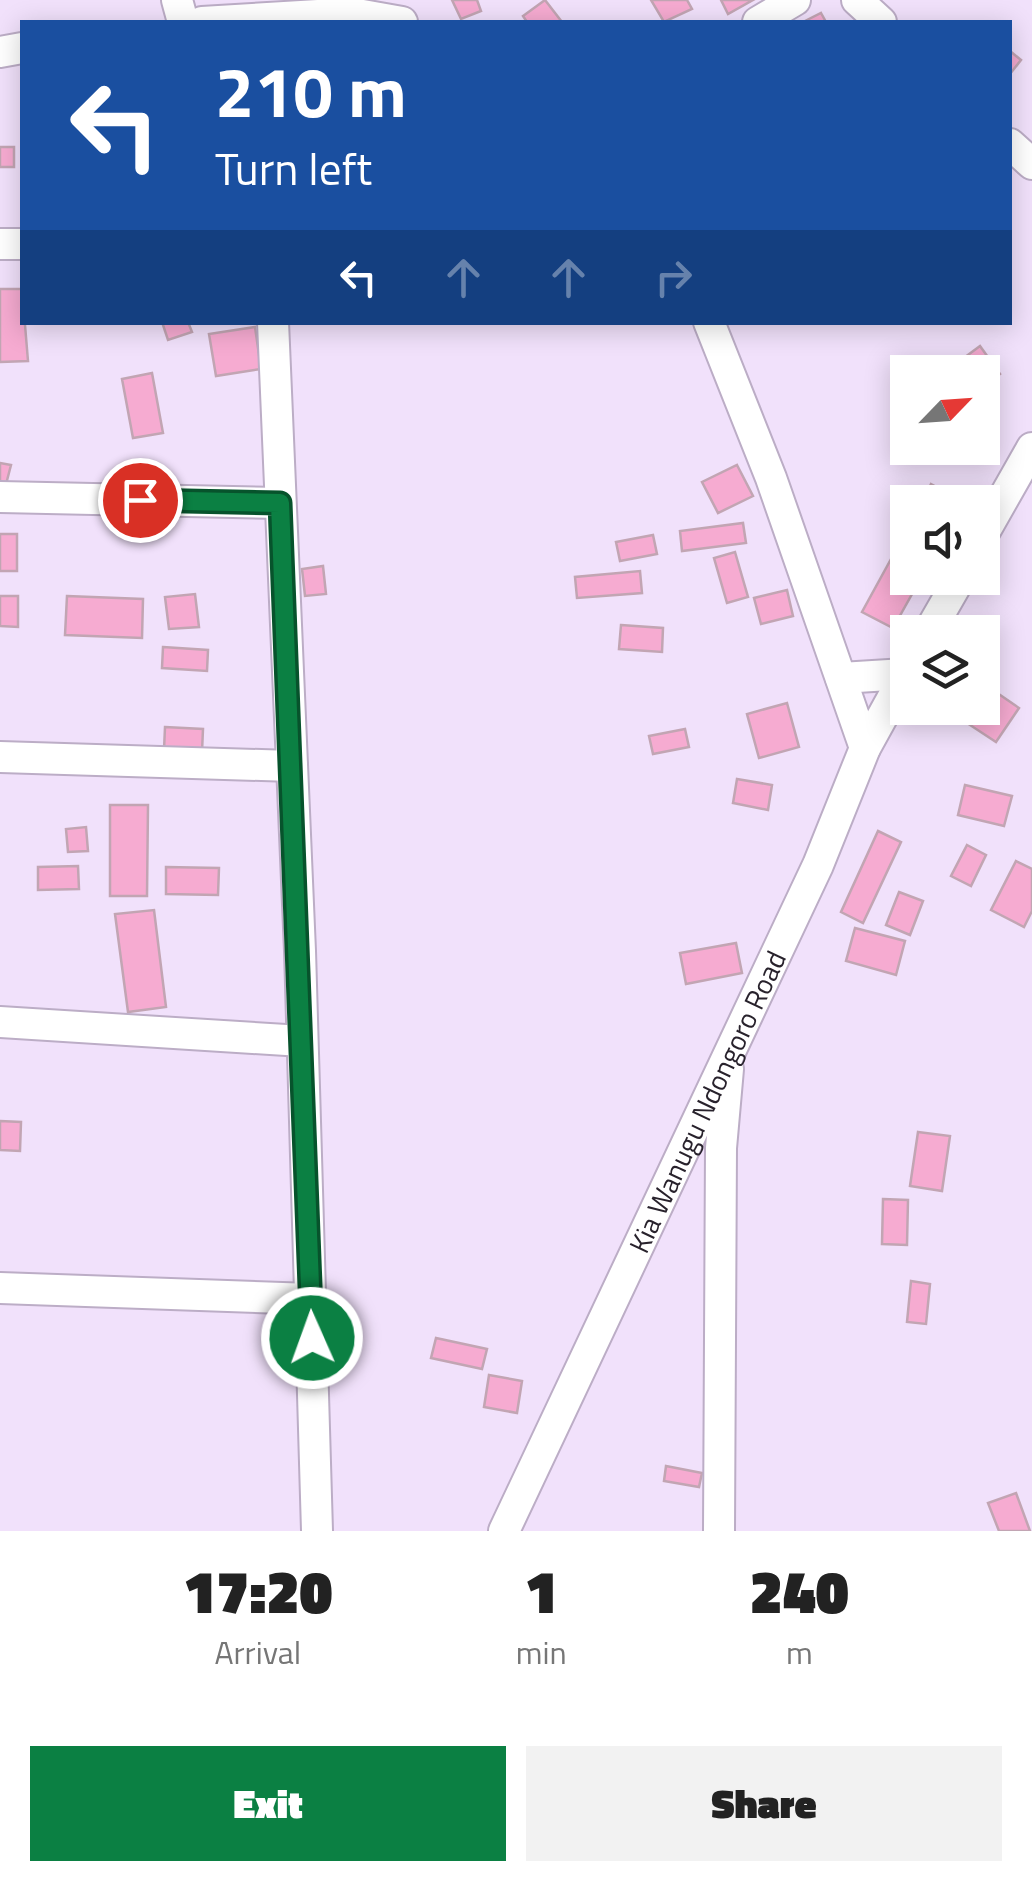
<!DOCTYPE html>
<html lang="en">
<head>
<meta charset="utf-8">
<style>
  :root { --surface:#fff; --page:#f2f2f2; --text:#222; --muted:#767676; --accent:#0b8043 }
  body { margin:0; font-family:"Titillium Web",sans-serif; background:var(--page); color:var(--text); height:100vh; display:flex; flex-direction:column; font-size:38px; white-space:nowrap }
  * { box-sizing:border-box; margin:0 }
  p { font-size:32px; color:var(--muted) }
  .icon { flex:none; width:55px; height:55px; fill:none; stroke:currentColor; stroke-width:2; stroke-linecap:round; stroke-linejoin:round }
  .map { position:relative; height:1531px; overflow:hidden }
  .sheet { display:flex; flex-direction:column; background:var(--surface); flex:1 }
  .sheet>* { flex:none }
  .banner { position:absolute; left:20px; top:20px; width:992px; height:305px; border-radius:0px; box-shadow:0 5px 25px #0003; background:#1a4fa0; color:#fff; overflow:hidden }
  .needle { width:65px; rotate:65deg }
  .tools { position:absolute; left:890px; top:355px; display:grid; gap:20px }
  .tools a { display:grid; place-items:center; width:110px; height:110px; border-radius:0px; background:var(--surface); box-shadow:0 5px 25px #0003; font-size:50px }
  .pin { position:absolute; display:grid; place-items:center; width:85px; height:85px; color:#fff; margin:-42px; border:5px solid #fff; border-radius:50%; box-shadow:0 2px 10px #0007 }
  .me { position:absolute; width:110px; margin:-55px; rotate:358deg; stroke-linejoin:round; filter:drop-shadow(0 0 8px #0008) }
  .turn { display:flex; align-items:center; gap:35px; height:210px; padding:0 30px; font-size:45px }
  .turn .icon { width:130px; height:130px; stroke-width:2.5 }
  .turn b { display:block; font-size:70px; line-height:85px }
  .lanes { display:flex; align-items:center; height:95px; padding:0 30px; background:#0003; justify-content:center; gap:50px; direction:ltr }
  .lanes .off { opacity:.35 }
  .eta { display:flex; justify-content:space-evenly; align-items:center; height:170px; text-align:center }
  .eta b { font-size:60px; font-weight:800; line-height:70px }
  .cta { display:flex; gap:20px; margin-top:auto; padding:20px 30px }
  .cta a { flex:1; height:115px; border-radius:0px; background:var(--accent); color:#fff; font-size:40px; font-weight:800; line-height:115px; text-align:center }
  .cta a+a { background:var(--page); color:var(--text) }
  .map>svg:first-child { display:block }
  .building { fill:#f6abd1; stroke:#c2a5b3; stroke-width:2.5 }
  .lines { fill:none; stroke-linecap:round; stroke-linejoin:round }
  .street-casing { stroke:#bcadc6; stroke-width:34 }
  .street { stroke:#fff; stroke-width:30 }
  .route-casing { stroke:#07532c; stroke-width:25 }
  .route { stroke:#0b8043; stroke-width:18 }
  .labels { text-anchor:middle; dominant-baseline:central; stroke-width:9; stroke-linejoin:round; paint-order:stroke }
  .street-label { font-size:28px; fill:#28222c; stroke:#f9f2fd }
</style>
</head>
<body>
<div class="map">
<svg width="1032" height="1531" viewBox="0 0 1032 1531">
  <rect width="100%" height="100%" fill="#f1e1fb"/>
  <g class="building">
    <polygon points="452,0 477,0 481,11 461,19"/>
    <polygon points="545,0 562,22 527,22 523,16"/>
    <polygon points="651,0 687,0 692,9 664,22"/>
    <polygon points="721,0 753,0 728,14"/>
    <polygon points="821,13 826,22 803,22"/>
    <polygon points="1010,51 1021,60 1010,74"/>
    <rect x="0" y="147" width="14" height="20"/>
    <polygon points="0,289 22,289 28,361 0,362"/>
    <polygon points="162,322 188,322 192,332 168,340"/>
    <polygon points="255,327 261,369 216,376 209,334"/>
    <polygon points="980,346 1000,374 982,387 982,372 958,372 953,366"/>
    <polygon points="152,373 163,433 133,438 122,379"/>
    <polygon points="0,463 11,465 4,492 0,491"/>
    <polygon points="737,465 753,496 718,513 702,482"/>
    <polygon points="931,484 962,501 961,502 922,502"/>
    <polygon points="743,523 746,543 682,551 680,531"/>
    <polygon points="908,528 908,578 921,578 893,628 862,612"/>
    <rect x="0" y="534" width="17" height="37"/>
    <polygon points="653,535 657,554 620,561 616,542"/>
    <polygon points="735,552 748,597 727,603 714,558"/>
    <polygon points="323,566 326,594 305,596 302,569"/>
    <polygon points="640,571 642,593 577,598 575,577"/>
    <polygon points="787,590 793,616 761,624 754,598"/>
    <polygon points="195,594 199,627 169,629 165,597"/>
    <polygon points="0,596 18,596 18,627 0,626"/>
    <polygon points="67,596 143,599 142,638 65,635"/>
    <polygon points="621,625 663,628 662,652 619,649"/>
    <polygon points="163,647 208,650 207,671 162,668"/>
    <polygon points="990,688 1019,708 996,742 967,723 977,708 982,708"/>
    <polygon points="787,703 799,747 759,758 747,714"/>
    <polygon points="165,727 203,729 202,752 164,750"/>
    <polygon points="685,729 689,747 653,754 649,736"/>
    <polygon points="737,779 772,785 768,810 733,803"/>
    <polygon points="965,785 1012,796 1004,826 958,815"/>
    <polygon points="110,805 148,805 147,896 110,896"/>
    <polygon points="86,827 88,851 68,852 66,829"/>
    <polygon points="878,831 901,842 863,923 841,912"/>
    <polygon points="967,845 986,855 971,886 951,876"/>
    <polygon points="1016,861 1032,869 1032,911 1024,927 991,910"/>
    <polygon points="78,866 79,889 38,890 38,867"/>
    <polygon points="166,867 219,868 218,895 166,894"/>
    <polygon points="899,892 923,901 910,935 886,925"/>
    <polygon points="154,910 166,1007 128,1012 115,914"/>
    <polygon points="855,928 905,941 896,975 846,961"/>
    <polygon points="736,943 742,973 686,984 680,953"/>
    <polygon points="0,1121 21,1122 20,1151 0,1150"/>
    <polygon points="918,1132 950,1136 942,1191 910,1186"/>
    <polygon points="883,1199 908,1200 907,1245 882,1244"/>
    <polygon points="911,1281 930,1284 926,1324 907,1322"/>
    <polygon points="436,1338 487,1349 482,1369 431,1358"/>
    <polygon points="489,1375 522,1381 517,1413 484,1407"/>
    <polygon points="666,1466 702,1473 699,1487 664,1481"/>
    <polygon points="1016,1493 1030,1531 999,1531 988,1503"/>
  </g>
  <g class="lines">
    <defs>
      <g id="street">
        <polyline points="177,0 183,22"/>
        <polyline points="857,0 881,22"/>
        <polyline points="202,22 351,13 402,22"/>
        <polyline points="758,22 795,0"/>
        <polyline points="0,52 22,48"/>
        <polyline points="1010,144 1032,164"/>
        <polyline points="0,244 22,244"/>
        <polyline points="273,322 300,951 317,1531"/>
        <polyline points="709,322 771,478 865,748"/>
        <polyline points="0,497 280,503"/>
        <polyline points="982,536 1032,448"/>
        <polyline points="929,632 960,578"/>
        <polyline points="841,678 905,674"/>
        <polyline points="0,757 292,766"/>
        <polyline points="0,1022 302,1041"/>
        <polyline points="0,1288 311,1299"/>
        <path id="s1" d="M504,1531L818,865L865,748L908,670"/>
        <polyline points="719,1531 721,1148 728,1069"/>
      </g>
    </defs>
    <use href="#street" class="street-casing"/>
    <use href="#street" class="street"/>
  </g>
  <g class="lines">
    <defs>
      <polyline id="route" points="140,500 280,503 312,1338"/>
    </defs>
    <use href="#route" class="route-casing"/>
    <use href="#route" class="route"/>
  </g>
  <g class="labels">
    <g class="street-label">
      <text stroke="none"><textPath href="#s1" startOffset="475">Kia Wanugu Ndongoro Road</textPath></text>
    </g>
  </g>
</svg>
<div class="tools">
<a><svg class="needle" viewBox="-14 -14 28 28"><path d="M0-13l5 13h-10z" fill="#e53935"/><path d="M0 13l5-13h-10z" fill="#767676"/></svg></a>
<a><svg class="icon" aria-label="sound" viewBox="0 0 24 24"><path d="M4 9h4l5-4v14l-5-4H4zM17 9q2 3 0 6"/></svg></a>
<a><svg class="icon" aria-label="layers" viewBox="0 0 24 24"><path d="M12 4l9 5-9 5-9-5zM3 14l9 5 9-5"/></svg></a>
</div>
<div class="pin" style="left:140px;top:500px;background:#d93025"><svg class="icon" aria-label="arrive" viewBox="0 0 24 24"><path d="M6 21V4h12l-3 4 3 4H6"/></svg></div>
<svg class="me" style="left:312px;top:1338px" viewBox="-20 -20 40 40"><circle r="17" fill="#0b8043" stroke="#fff" stroke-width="3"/><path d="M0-11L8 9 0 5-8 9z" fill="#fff"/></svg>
<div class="banner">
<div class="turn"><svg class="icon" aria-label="left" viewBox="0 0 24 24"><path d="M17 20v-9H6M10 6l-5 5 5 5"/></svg><div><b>210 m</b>Turn left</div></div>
<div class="lanes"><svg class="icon" aria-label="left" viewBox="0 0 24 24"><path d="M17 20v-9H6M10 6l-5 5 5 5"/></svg><svg class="icon off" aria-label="ahead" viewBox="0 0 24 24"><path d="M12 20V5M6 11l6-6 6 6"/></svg><svg class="icon off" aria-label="ahead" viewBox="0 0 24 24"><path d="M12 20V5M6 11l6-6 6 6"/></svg><svg class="icon off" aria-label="right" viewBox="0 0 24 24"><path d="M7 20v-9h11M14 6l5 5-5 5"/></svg></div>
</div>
</div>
<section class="sheet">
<div class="eta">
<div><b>17:20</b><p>Arrival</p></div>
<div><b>1</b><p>min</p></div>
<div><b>240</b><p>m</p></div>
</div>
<div class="cta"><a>Exit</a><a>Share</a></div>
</section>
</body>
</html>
